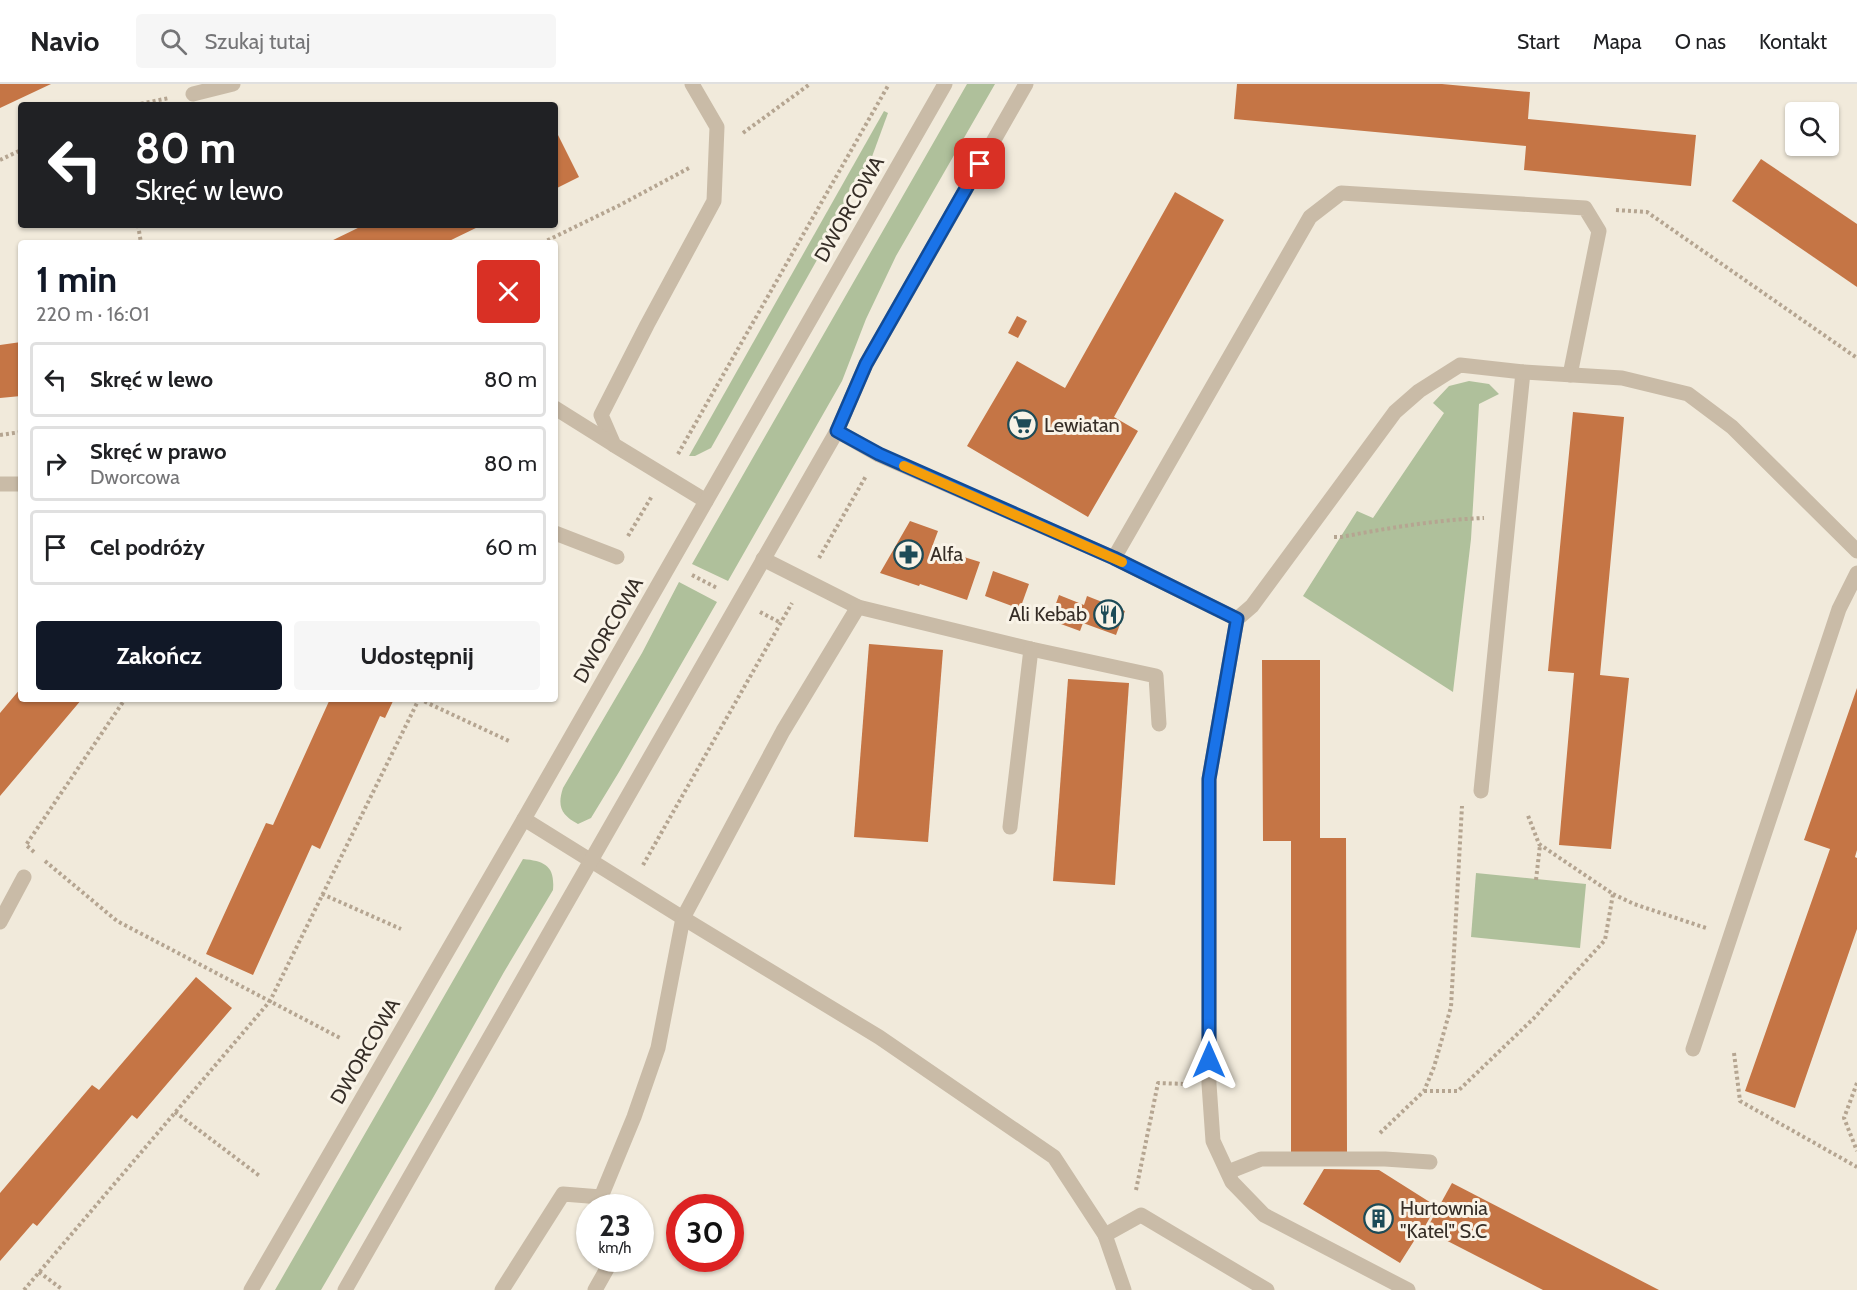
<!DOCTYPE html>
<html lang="pl">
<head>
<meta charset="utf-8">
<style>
  :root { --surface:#fff; --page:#f6f6f6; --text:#202124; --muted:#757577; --line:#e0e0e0; --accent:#111827 }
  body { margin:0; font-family:Cabin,sans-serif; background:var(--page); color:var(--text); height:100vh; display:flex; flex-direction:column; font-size:22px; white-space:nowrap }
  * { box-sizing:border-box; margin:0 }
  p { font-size:20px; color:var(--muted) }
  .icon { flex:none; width:33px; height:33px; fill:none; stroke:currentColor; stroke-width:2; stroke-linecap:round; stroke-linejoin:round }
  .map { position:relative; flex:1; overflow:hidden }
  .details { position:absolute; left:18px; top:156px; width:540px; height:462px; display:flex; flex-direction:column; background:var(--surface); border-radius:6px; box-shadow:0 2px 4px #0004 }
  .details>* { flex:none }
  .banner { position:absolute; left:18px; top:18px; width:540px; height:126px; border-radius:6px; box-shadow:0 2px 4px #0004; background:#202124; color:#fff; overflow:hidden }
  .buttons { position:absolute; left:1785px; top:18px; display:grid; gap:12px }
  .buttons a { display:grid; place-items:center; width:54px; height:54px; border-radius:6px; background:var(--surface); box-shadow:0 2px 4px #0004; font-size:30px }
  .speed { position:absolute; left:576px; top:1110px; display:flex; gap:12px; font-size:30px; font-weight:700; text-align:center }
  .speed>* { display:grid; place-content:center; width:78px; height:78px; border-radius:50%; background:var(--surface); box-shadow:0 2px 4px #0004; line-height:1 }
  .speed small { font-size:15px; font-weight:400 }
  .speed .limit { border:9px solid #d22; background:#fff; color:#111 }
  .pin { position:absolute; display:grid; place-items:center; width:51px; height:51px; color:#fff; margin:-26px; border-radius:12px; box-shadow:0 3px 9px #0006 }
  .me { position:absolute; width:66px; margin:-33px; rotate:0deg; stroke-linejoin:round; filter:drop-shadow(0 0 4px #0008) }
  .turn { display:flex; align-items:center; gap:21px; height:126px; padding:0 18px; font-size:27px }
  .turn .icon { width:78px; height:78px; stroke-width:2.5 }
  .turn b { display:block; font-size:42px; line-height:51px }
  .round { display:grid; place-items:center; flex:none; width:63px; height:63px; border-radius:6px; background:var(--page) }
  .overview { display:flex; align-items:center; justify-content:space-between; height:102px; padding:0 18px }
  h1 { font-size:36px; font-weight:700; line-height:45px; color:var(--accent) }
  .cta { display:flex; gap:12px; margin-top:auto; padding:12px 18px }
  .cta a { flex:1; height:69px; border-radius:6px; background:var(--accent); color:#fff; font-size:24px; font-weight:700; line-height:69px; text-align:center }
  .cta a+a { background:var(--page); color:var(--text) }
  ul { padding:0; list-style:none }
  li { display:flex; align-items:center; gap:18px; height:75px; margin:0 12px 9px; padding:0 6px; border:3px solid var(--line); border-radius:6px }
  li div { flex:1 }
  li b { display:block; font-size:22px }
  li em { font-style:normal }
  header { display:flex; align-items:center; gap:36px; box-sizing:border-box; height:84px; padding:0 30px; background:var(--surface); border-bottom:2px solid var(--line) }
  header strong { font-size:28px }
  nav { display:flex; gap:33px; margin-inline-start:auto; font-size:21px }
  .search { width:420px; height:54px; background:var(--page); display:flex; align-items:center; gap:15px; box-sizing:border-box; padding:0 21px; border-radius:6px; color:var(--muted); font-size:22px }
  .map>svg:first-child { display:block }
  .green { fill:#afc09b }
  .building { fill:#c57545 }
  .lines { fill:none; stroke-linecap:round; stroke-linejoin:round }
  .path { stroke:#b5a591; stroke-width:4; stroke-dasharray:3 3; stroke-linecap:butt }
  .minor { stroke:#c9bba7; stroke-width:15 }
  .route-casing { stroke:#114b97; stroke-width:15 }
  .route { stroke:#1a73e8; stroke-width:10 }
  .slow { stroke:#f59e0b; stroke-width:10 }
  .labels { text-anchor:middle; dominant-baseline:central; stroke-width:6; stroke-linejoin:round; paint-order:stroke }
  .street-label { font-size:20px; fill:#362e27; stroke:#f9f3e7 }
  .poi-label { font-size:20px; fill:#362e27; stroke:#f9f3e7; text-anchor:start }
</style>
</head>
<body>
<header>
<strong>Navio</strong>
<div class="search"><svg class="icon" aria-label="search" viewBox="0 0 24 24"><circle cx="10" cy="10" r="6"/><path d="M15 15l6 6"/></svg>Szukaj tutaj</div>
<nav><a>Start</a><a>Mapa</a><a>O nas</a><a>Kontakt</a></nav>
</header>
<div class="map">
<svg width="1857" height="1206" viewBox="0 0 1857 1206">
  <rect width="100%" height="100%" fill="#f1eadb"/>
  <g class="green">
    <polygon points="967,0 995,0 896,172 866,235 842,297 728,497 692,480"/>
    <polygon points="884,27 888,29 866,89 711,364 695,372 689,372"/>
    <polygon points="1469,297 1489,300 1499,310 1479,320 1471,455 1453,608 1303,512 1357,427 1373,434 1444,329 1433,319 1449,302"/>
    <path d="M679,498L717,518L619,688L591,734L578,740C561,731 557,722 563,704L642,569Z"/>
    <path d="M523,775C545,777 555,782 553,806L504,888L434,1012L321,1206H275Z"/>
    <polygon points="1476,789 1586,800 1580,864 1471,853"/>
  </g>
  <g class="building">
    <polygon points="0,0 51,0 0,24"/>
    <polygon points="1237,0 1442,0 1530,8 1528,35 1696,51 1691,102 1524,86 1526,62 1234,35"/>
    <polygon points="555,45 579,93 555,105"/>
    <polygon points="1761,75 1857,140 1857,203 1732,117"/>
    <polygon points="1175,108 1224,136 1114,333 1138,347 1088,433 967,362 1017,277 1065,304"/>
    <polygon points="364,141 482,141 445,159 327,159"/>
    <polygon points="1017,232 1027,237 1018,254 1008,249"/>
    <polygon points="21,258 21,312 0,314 0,261"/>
    <polygon points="1573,328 1624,333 1600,591 1629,594 1611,765 1559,761 1574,589 1548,587"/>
    <polygon points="910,437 938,447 932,463 980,478 967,516 920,500 919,502 880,489"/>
    <polygon points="993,487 1029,500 1020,525 985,512"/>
    <polygon points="1059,511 1084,521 1087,512 1125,527 1116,551 1083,539 1080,547 1050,536"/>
    <polygon points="869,560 943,566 928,758 854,753"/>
    <polygon points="1262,576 1320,576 1320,754 1346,754 1347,1069 1291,1069 1291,757 1263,757"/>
    <polygon points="1068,595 1129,599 1115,801 1053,797"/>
    <polygon points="21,604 21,615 82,615 0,712 0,629"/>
    <polygon points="1857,604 1857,766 1855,773 1857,774 1857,845 1795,1024 1745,1007 1830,765 1804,756"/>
    <polygon points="330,615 394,615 385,634 380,632 320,765 312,761 253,891 206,870 266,739 273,741"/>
    <polygon points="196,893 232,924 137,1035 132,1031 37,1142 33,1139 0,1177 0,1109 92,1001 99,1006"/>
    <polygon points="1324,1085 1379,1086 1436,1122 1421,1150 1419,1149 1400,1179 1303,1120"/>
    <polygon points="1452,1099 1659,1206 1543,1206 1426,1146"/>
  </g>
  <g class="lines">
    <g class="path">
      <polyline points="135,21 169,14"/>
      <polyline points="743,49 810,0"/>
      <polyline points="0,76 21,66"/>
      <polyline points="1616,126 1647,128 1857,274"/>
      <polyline points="138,141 141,159"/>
      <polyline points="542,159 620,121 689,84"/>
      <polyline points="0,351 21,348"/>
      <polyline points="678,370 889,0"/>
      <polyline points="628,452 652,412"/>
      <path d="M1334,453H1341C1388,444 1435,436 1484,434"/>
      <polyline points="819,474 866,392"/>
      <polyline points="692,491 717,504"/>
      <polyline points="760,528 781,539"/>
      <polyline points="419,615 509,657"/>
      <polyline points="34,768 26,761 125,615"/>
      <polyline points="45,777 117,837 342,955"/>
      <polyline points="643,781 792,519"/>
      <polyline points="1536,796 1540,761"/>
      <polyline points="322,810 401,845"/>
      <polyline points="1613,810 1634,820 1706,844"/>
      <polyline points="1734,969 1740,1017 1857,1083"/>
      <polyline points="1857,999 1844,1034 1857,1067"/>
      <polyline points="1424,1007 1458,1007 1534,934 1605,856 1613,810 1539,760 1527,729"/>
      <polyline points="175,1028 261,1093"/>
      <polyline points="1380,1049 1424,1007 1434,983 1451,923 1462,722"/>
      <polyline points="1136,1106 1158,999 1185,1000"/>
      <polyline points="39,1188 63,1206"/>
      <polyline points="24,1206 270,917 419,615"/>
    </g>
    <g class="minor">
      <polyline points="692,0 717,43 714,117 647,241 601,331 614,361 706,417"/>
      <polyline points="193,10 233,0"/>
      <polyline points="555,324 614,361"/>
      <polyline points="837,347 879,371 1114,474 1237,535"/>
      <polyline points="0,400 21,400"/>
      <polyline points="555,449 617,473"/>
      <polyline points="1114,474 1310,133 1341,109 1585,124 1599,147 1570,291"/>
      <polyline points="763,475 858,523 1031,565 1156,592 1159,640"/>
      <polyline points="1481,707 1523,288"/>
      <polyline points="524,735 683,834 879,953 1054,1073 1105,1151 1124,1206"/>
      <polyline points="1010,743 1031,565"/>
      <polyline points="0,838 24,793"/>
      <polyline points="1693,965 1839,525 1857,489"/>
      <polyline points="1228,1088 1261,1075 1385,1075 1430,1078"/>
      <polyline points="1105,1151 1141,1131 1267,1206"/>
      <polyline points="251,1206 524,735 945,0"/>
      <polyline points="345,1206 837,347 866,280 1026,0"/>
      <polyline points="502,1206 563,1110 601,1113 634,1033 658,964 683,834 783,647 858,523"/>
      <polyline points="595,1206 613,1174"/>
      <polyline points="1408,1206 1264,1131 1232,1098 1213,1057 1209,1000 1209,695 1237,535 1252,522 1395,328 1419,307 1460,281 1523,288 1622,294 1688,310 1732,343 1857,467"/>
    </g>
  </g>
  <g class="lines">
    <defs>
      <polyline id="route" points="980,80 866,280 837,347 879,370 1114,474 1237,535 1209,695 1209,976"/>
    </defs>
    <use href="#route" class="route-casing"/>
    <use href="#route" class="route"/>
    <polyline class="slow" points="904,382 1122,478"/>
  </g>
  <defs>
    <symbol id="supermarket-ring" viewBox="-11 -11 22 22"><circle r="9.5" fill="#f9f3e7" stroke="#1d4b57" stroke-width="1.5"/><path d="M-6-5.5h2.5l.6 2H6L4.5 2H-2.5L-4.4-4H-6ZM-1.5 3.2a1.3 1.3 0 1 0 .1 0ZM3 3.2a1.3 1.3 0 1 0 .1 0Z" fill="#1d4b57"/></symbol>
    <symbol id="pharmacy-ring" viewBox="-11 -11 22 22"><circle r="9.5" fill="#f9f3e7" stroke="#1d4b57" stroke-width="1.5"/><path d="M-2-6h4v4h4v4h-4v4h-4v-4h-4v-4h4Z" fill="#1d4b57"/></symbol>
    <symbol id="restaurant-ring" viewBox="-11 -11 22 22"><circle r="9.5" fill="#f9f3e7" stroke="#1d4b57" stroke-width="1.5"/><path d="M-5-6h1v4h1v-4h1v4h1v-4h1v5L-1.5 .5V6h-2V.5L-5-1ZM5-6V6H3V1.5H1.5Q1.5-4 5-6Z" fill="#1d4b57"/></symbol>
    <symbol id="building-ring" viewBox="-11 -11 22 22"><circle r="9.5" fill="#f9f3e7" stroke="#1d4b57" stroke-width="1.5"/><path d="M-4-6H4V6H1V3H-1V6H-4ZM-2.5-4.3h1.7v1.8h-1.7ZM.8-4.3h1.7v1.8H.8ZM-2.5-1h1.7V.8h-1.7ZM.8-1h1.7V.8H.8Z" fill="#1d4b57"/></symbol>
  </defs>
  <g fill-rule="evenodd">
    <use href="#supermarket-ring" x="1006" y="324" width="33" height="33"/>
    <use href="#pharmacy-ring" x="892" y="454" width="33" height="33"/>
    <use href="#restaurant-ring" x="1092" y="514" width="33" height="33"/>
    <use href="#building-ring" x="1362" y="1118" width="33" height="33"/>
  </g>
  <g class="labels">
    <g class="street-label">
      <text transform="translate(849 125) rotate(-60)">DWORCOWA</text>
      <text transform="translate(608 546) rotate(-60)">DWORCOWA</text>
      <text transform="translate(365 967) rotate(-60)">DWORCOWA</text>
    </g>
    <g class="poi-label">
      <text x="1044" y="341">Lewiatan</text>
      <text x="930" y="470">Alfa</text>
      <text x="1087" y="530" text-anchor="end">Ali Kebab</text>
      <text x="1400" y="1124">Hurtownia<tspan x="1400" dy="23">"Katel" S.C</tspan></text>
    </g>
  </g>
</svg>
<div class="buttons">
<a><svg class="icon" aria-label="search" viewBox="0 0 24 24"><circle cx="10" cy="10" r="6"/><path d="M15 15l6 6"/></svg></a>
</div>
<div class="speed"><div>23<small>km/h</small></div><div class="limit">30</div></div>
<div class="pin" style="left:980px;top:80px;background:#d93025"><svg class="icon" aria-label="arrive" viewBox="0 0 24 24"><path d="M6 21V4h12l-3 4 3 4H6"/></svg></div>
<svg class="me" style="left:1209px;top:976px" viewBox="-20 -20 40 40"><path d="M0-17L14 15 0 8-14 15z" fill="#1a73e8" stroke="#fff" stroke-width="4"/></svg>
<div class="banner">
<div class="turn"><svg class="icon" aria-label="left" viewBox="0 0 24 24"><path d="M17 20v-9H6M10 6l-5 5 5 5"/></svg><div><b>80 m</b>Skręć w lewo</div></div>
</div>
<section class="details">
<div class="overview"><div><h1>1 min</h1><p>220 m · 16:01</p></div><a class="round" style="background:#d93025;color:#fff"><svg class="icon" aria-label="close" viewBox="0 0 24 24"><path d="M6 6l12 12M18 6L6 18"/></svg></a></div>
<ul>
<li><svg class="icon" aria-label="left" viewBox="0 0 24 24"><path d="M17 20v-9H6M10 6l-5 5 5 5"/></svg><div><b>Skręć w lewo</b></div><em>80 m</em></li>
<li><svg class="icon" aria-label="right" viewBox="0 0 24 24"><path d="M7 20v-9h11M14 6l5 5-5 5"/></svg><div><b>Skręć w prawo</b><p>Dworcowa</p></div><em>80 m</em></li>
<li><svg class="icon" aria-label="arrive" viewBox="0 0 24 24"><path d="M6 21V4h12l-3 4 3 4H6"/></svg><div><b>Cel podróży</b></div><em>60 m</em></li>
</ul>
<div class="cta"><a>Zakończ</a><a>Udostępnij</a></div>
</section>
</div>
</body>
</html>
